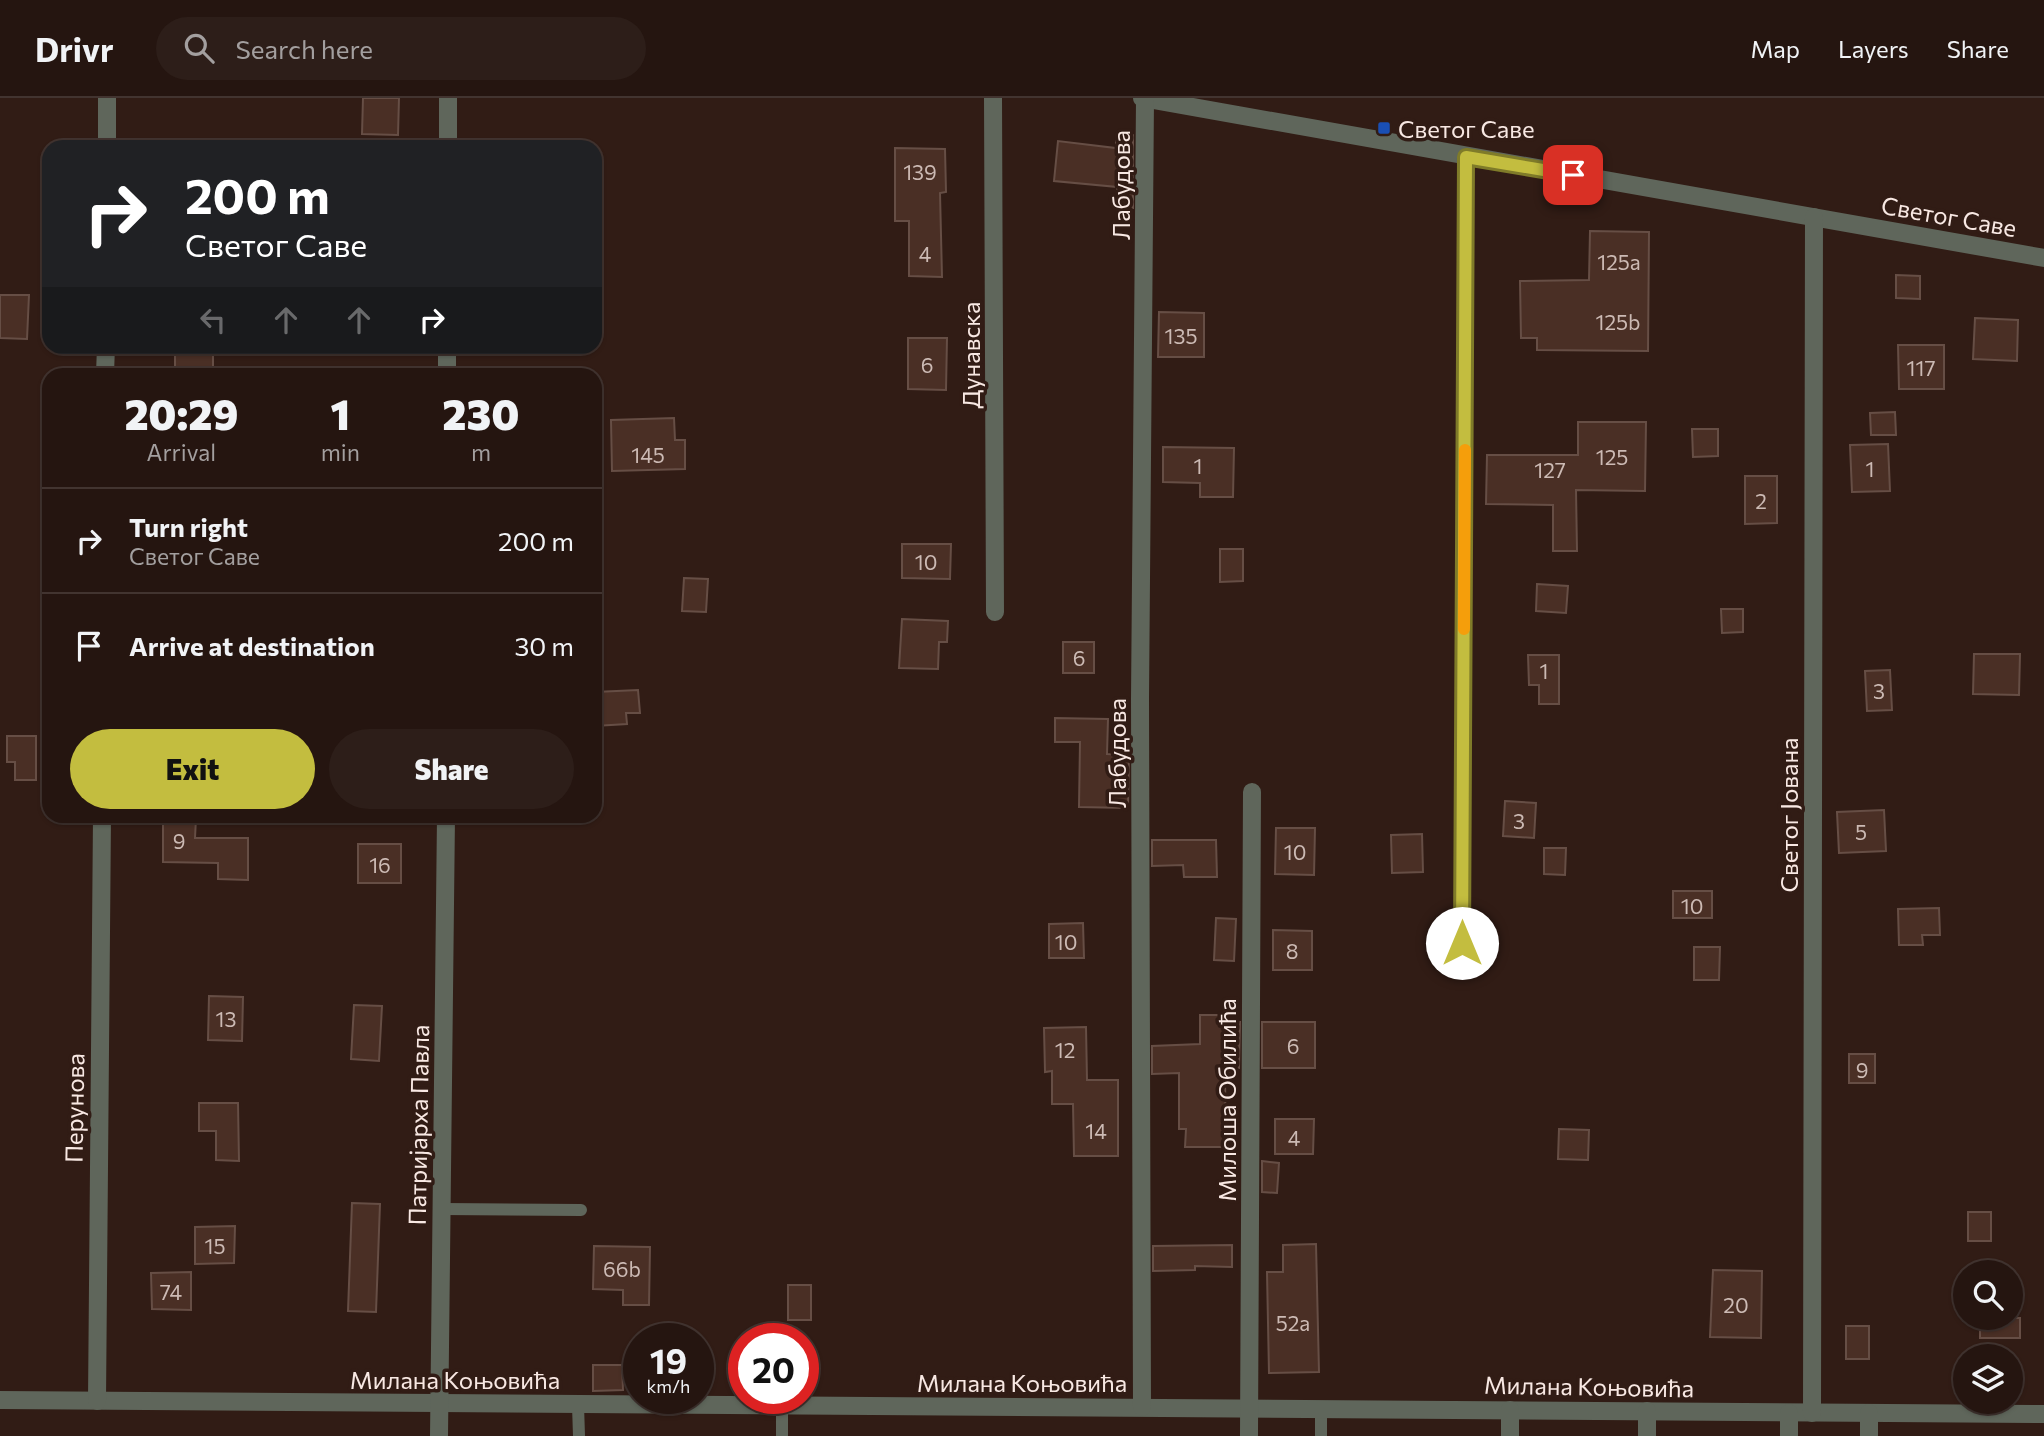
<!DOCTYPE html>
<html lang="en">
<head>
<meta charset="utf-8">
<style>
  :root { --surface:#251510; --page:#2d1e19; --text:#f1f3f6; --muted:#a39f9f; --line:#423430; --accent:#c3bd3f }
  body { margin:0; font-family:Commissioner,sans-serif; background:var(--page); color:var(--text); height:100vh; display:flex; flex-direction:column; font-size:26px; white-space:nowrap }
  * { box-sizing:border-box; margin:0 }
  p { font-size:23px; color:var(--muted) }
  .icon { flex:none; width:38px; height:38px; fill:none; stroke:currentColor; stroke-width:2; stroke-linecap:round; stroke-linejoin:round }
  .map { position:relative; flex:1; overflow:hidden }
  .panel { position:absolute; left:42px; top:270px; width:560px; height:455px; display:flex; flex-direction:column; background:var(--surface); border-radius:21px; box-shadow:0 2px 5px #0004,0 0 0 2px var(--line) }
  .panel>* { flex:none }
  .top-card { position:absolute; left:42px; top:42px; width:560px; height:214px; border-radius:21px; box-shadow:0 2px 5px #0004,0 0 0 2px var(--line); background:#202124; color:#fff; overflow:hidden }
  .buttons { position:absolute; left:1953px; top:1162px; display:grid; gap:14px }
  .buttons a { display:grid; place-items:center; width:70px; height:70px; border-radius:50%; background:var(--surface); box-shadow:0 2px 5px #0004,0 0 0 2px var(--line); font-size:35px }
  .speed { position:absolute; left:623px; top:1225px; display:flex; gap:14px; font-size:35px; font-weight:700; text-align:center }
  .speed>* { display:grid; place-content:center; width:91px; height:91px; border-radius:50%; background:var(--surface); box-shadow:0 2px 5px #0004,0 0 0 2px var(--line); line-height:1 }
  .speed small { font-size:18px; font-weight:400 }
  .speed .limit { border:10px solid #d22; background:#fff; color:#111 }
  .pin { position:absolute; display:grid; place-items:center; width:60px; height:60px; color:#fff; margin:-30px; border-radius:14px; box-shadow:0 4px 10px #0006 }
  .me { position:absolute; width:77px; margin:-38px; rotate:0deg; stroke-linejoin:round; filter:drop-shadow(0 0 5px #0008) }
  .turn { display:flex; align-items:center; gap:24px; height:147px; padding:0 28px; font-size:32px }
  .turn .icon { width:91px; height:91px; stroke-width:2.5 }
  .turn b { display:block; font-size:49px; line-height:60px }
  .lanes { display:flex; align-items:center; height:66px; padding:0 28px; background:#0003; justify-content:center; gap:35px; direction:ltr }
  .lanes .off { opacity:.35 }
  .eta { display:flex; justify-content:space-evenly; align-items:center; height:119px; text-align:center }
  .eta b { font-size:42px; font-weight:800; line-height:49px }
  .primary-button { display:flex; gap:14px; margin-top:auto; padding:14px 28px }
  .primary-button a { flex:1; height:80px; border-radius:42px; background:var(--accent); color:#111; font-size:28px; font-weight:800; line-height:80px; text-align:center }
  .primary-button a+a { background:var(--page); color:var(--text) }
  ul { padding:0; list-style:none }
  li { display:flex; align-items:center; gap:21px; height:105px; padding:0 28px; border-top:2px solid var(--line) }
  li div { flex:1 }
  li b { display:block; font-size:26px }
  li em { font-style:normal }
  header { display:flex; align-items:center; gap:42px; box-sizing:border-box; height:98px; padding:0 35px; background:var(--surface); border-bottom:2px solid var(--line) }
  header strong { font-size:33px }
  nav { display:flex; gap:38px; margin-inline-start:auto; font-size:24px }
  .search { width:490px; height:63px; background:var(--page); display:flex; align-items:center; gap:18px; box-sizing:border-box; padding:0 24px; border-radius:38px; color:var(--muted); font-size:26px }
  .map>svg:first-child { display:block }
  .building { fill:#4a2f25; stroke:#664e45; stroke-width:2 }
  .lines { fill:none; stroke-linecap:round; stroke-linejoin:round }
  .lane { stroke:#5f665b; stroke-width:12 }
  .street { stroke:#5f665b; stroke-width:18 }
  .route-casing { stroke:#7f7b29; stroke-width:18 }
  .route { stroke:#c3bd3f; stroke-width:12 }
  .slow { stroke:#f59e0b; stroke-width:12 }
  .transit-dot { fill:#1a4fb4; stroke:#311c15; stroke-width:2.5 }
  .labels { text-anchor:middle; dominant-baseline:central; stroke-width:7; stroke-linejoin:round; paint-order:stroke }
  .number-label { font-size:21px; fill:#ccbab4 }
  .poi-label { font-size:24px; fill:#f8e8e3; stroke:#311c15; text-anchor:start }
  .street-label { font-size:24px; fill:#f8e8e3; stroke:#311c15 }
</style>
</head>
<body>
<header>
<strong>Drivr</strong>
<div class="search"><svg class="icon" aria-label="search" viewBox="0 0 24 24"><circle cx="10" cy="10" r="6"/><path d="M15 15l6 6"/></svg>Search here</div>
<nav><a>Map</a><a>Layers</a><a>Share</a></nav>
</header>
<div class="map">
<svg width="2044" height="1338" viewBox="0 0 2044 1338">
  <rect width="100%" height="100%" fill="#311c15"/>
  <g class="building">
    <polygon points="363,0 399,0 398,37 362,36"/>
    <polygon points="1116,37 1133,37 1133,110 1117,110 1117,89 1054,83 1058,43 1116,50"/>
    <polygon points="895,50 945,51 946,94 940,95 942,179 909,178 909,123 895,123"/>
    <polygon points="1590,133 1649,134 1648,253 1537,252 1537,240 1521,240 1520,183 1589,182"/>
    <polygon points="1896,177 1920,178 1920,201 1896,200"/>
    <polygon points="0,197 29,197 27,241 0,240"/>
    <polygon points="1159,214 1204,215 1204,259 1158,259"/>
    <polygon points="1975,220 2018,222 2017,263 1973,261"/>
    <polygon points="908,240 947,240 946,292 908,291"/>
    <polygon points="1898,247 1944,247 1944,291 1899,291"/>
    <rect x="175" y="249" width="38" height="27"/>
    <polygon points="1895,314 1896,337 1871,337 1870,315"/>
    <polygon points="674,320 675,342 685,342 685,371 612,373 611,322"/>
    <polygon points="1578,324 1646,324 1645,393 1576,392 1577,453 1553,453 1553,407 1486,406 1487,357 1578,357"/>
    <polygon points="1692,331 1718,331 1718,358 1693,359"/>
    <polygon points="1888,346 1890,393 1852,394 1850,347"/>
    <polygon points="1163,349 1234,350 1233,399 1200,399 1200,385 1163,384"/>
    <polygon points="1745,378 1777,378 1777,425 1745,426"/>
    <polygon points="902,446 951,446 950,481 902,480"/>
    <polygon points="1220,451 1243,451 1243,483 1220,484"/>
    <polygon points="684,480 708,481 706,514 682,513"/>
    <polygon points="1537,486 1568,488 1566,515 1536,513"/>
    <polygon points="1721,511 1743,511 1743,534 1722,535"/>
    <polygon points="902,521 948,523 947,544 939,544 938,571 899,570"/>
    <rect x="1063" y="544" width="31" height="31"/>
    <polygon points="1974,556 2020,556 2019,597 1973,596"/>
    <polygon points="1528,557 1559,557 1559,606 1539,606 1539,587 1529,587"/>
    <polygon points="1890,572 1892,612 1867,613 1865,573"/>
    <polygon points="638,592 640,615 626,615 627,626 595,628 595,594"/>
    <polygon points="1055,620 1108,621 1107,656 1129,657 1128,710 1079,709 1080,644 1055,644"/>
    <polygon points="7,638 36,638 36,682 15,682 15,664 7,664"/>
    <polygon points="1505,703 1536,705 1534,740 1503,738"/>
    <polygon points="1884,712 1886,753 1839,755 1837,714"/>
    <polygon points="163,719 196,720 195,740 248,740 248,782 218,781 218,765 163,764"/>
    <polygon points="1276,730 1315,730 1314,777 1275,776"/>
    <polygon points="1422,736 1423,774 1392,775 1391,737"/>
    <polygon points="1152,742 1216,742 1217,779 1184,779 1183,767 1152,768"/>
    <rect x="358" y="746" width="43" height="39"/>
    <polygon points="1544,750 1566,750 1565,777 1544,776"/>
    <rect x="1673" y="793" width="39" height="27"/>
    <polygon points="1939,810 1940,837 1922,837 1923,847 1899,847 1898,811"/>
    <polygon points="1216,820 1236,821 1234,863 1214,862"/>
    <polygon points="1083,825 1084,860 1049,860 1049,826"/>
    <polygon points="1273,832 1312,833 1312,872 1273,872"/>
    <polygon points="1694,849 1720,849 1719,882 1694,882"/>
    <polygon points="209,898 243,899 242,943 208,942"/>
    <polygon points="354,907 382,908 379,963 351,961"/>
    <polygon points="1200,917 1234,917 1234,924 1240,924 1239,970 1235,970 1235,981 1225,981 1226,1049 1185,1049 1186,1031 1179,1031 1179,975 1152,976 1152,948 1200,946"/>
    <rect x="1262" y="924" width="53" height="46"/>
    <polygon points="1086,929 1087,982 1118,982 1118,1058 1074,1058 1073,1006 1052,1006 1052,973 1045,974 1044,930"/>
    <rect x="1849" y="956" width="26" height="29"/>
    <polygon points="199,1005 238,1005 239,1063 216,1062 216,1033 199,1033"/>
    <polygon points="1275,1021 1314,1021 1313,1056 1275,1056"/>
    <polygon points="1559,1031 1589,1032 1588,1062 1558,1061"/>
    <polygon points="1262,1063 1279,1065 1277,1095 1262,1094"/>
    <polygon points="352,1105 380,1106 376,1214 348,1213"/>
    <rect x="1968" y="1114" width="23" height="29"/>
    <polygon points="235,1128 234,1165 195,1166 195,1129"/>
    <polygon points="1316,1146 1319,1274 1269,1275 1267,1174 1283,1174 1283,1147"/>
    <polygon points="1232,1147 1232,1169 1195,1168 1195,1172 1153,1173 1153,1148"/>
    <polygon points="594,1148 650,1149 649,1207 623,1207 623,1192 593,1191"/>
    <polygon points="1713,1172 1762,1173 1761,1240 1710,1239"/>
    <polygon points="191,1174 191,1212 152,1211 151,1175"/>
    <rect x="788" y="1187" width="23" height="35"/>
    <rect x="1980" y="1220" width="40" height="20"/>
    <rect x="1846" y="1228" width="23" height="33"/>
    <polygon points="593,1267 622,1267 623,1292 593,1293"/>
  </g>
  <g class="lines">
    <g class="lane">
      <polyline points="1462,845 1466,59"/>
      <polyline points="442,1111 581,1112"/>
      <polyline points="578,1307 579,1338"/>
      <polyline points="782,1308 782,1338"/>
      <polyline points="1321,1338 1321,1310"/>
    </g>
    <g class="street">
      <polyline points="993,0 995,514"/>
      <polyline points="1142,0 2044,160"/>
      <polyline points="107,49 107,0"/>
      <polyline points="448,49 448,0"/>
      <polyline points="105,276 106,248"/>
      <polyline points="447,276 447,248"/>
      <polyline points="0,1302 2044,1316"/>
      <polyline points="97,1303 102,718"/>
      <polyline points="1142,1309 1140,601 1145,1"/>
      <polyline points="1789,1315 1789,1338"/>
      <polyline points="1812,1315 1814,119"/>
      <polyline points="439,1338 446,718"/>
      <polyline points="1249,1338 1252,694"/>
      <polyline points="1510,1338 1510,1312"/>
      <polyline points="1647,1338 1647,1313"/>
      <polyline points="1869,1338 1869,1315"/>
    </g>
  </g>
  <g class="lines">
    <defs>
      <polyline id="route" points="1462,845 1466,59 1573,77"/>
    </defs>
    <use href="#route" class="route-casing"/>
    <use href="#route" class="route"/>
    <polyline class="slow" points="1464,531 1465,352"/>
  </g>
  <rect class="transit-dot" x="1377" y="23" width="14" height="14" rx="3.5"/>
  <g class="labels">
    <g class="number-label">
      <text x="920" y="73">139</text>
      <text x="925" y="155">4</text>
      <text x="1619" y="163">125a</text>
      <text x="1618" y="223">125b</text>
      <text x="1181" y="237">135</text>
      <text x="927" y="266">6</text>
      <text x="1921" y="269">117</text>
      <text x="648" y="356">145</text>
      <text x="1612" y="358">125</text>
      <text x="1198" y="367">1</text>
      <text x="1870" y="370">1</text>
      <text x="1550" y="371">127</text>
      <text x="1761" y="402">2</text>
      <text x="926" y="463">10</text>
      <text x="1079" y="559">6</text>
      <text x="1544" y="572">1</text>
      <text x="1879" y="592">3</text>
      <text x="1519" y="722">3</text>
      <text x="1861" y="733">5</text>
      <text x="179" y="742">9</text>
      <text x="1295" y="753">10</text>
      <text x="380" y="766">16</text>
      <text x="1692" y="807">10</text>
      <text x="1066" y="843">10</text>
      <text x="1292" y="852">8</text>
      <text x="226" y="920">13</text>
      <text x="1293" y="947">6</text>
      <text x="1065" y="951">12</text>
      <text x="1862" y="971">9</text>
      <text x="1096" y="1032">14</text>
      <text x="1294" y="1039">4</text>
      <text x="215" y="1147">15</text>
      <text x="622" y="1170">66b</text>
      <text x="171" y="1193">74</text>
      <text x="1736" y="1206">20</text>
      <text x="1293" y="1224">52a</text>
    </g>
    <g class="poi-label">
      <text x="1398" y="30">Светог Саве</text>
    </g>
    <g class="street-label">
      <text transform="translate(1120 87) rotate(-90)">Лабудова</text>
      <text transform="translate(1949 118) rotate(10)">Светог Саве</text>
      <text transform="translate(970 257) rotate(-90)">Дунавска</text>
      <text transform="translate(1116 655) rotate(-90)">Лабудова</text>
      <text transform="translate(1788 717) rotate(-90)">Светог Јована</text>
      <text transform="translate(1226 1002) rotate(-90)">Милоша Обилића</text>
      <text transform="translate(74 1010) rotate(-89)">Перунова</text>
      <text transform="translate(418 1027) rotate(-89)">Патријарха Павла</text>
      <text x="455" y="1281">Милана Коњовића</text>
      <text x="1022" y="1284">Милана Коњовића</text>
      <text transform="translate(1589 1288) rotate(1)">Милана Коњовића</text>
    </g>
  </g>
</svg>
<div class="buttons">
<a><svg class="icon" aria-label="search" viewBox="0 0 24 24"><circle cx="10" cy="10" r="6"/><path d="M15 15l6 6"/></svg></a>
<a><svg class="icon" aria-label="layers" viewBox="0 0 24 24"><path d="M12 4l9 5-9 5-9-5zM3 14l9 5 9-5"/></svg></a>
</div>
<div class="speed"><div>19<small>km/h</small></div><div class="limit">20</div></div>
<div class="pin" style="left:1573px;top:77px;background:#d93025"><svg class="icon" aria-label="arrive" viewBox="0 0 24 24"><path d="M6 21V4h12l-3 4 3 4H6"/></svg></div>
<svg class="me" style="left:1462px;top:845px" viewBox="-20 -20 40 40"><circle r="19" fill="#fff"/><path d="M0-13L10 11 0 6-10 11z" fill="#c3bd3f"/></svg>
<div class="top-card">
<div class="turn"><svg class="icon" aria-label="right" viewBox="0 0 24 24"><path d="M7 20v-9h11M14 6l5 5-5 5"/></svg><div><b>200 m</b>Светог Саве</div></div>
<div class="lanes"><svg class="icon off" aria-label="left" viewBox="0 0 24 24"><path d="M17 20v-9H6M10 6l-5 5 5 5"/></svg><svg class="icon off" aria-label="ahead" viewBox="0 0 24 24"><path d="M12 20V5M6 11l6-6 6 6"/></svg><svg class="icon off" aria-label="ahead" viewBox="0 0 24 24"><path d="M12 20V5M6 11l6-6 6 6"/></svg><svg class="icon" aria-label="right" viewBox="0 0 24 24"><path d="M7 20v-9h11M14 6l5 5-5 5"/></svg></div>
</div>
<section class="panel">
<div class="eta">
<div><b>20:29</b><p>Arrival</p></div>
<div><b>1</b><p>min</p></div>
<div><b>230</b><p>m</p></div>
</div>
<ul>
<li><svg class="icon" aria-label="right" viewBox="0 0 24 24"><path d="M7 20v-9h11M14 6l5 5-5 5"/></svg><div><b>Turn right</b><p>Светог Саве</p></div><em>200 m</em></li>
<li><svg class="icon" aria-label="arrive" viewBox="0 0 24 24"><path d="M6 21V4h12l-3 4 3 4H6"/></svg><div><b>Arrive at destination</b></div><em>30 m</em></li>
</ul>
<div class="primary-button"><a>Exit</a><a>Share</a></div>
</section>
</div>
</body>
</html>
